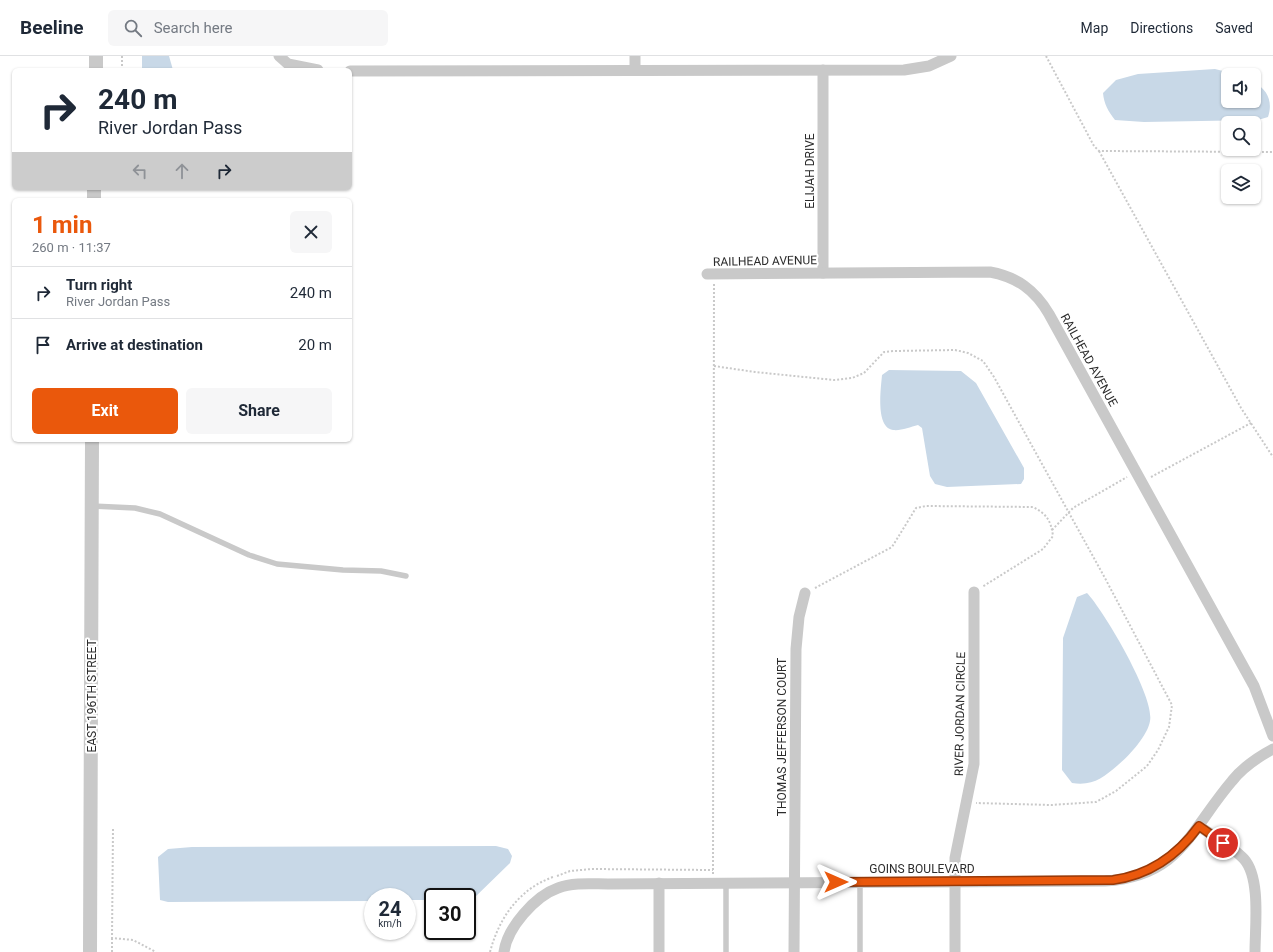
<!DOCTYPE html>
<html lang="en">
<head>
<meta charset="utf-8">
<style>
  :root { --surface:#fff; --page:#f6f6f7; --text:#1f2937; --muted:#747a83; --line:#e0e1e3; --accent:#ea580c }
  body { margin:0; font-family:Roboto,sans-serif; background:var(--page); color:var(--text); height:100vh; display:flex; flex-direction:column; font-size:15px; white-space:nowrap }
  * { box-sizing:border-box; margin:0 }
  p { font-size:13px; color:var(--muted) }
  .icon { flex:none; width:22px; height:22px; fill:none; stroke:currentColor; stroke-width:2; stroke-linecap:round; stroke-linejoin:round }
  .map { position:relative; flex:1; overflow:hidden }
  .details { position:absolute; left:12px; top:142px; width:340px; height:244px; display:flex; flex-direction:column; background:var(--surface); border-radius:6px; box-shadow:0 1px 3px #0004 }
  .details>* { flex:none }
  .top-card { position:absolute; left:12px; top:12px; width:340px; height:122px; border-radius:6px; box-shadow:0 1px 3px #0004; background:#fff; color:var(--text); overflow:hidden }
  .fabs { position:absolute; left:1221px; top:12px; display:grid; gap:8px }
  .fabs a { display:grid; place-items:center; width:40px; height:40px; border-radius:6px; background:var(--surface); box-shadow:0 1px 3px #0004; font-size:20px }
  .speed { position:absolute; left:364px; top:832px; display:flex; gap:8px; font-size:20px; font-weight:700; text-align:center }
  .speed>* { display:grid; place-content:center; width:52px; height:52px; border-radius:50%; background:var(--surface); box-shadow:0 1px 3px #0004; line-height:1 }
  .speed small { font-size:10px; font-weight:400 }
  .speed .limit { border:2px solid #111; border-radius:6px; background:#fff; color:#111 }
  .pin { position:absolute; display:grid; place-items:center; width:34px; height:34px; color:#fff; margin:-17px; border:2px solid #fff; border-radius:50%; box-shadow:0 1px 4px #0007 }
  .me { position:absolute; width:44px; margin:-22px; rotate:90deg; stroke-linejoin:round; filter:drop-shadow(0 0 3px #0008) }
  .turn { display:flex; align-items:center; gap:14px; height:84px; padding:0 20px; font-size:18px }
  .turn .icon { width:52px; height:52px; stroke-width:2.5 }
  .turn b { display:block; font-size:28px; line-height:34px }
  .lanes { display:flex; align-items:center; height:38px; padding:0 20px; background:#0003; justify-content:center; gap:20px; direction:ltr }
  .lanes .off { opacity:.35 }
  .round { display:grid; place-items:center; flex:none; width:42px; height:42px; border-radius:6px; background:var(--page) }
  .overview { display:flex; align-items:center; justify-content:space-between; height:68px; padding:0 20px }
  h1 { font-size:24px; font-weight:700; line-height:30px; color:var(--accent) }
  .action { display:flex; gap:8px; margin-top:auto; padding:8px 20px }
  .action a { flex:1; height:46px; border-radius:6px; background:var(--accent); color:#fff; font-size:16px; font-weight:700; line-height:46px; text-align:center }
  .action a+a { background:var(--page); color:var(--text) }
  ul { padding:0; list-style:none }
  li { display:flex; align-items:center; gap:12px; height:52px; padding:0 20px; border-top:1px solid var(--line) }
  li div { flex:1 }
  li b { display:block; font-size:15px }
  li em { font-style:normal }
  header { display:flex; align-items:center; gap:24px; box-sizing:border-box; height:56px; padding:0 20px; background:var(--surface); border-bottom:1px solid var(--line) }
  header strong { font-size:19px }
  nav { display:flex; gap:22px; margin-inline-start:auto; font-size:14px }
  .search { width:280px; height:36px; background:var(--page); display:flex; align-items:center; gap:10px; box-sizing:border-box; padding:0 14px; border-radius:6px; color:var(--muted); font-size:15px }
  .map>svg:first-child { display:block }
  .water { fill:#c8d8e7 }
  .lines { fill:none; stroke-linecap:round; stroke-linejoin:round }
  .path { stroke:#c9c9c9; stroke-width:2; stroke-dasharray:2 2; stroke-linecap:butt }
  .service { stroke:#c9c9c9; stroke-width:5.5 }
  .minor { stroke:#c9c9c9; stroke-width:11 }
  .tertiary { stroke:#c9c9c9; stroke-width:14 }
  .route-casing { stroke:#983908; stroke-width:10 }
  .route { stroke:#ea580c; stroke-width:7 }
  .labels { text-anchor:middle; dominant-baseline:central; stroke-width:4; stroke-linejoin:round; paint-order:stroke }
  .street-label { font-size:12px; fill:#2c2c2c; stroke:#fff }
</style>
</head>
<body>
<header>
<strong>Beeline</strong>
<div class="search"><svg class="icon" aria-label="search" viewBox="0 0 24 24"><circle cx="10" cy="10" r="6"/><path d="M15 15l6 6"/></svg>Search here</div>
<nav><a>Map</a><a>Directions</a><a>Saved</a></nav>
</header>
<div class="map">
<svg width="1273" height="896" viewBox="0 0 1273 896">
  <rect width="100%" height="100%" fill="#fff"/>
  <g class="water">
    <polygon points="142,0 169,0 173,14 142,14"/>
    <path d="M1215,13L1239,19H1228V45H1254V26C1268,34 1273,46 1268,61L1258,64L1144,66L1115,64C1108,55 1104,48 1103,37L1116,24L1138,18Z"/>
    <path d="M889,314L961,315L976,327L1024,412V423L1021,428L947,431L935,428L930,420L922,372L918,369C910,371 901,375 893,374C875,371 881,332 882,319Z"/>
    <path d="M1087,537C1104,555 1155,641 1150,665C1148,679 1129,700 1118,709C1103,722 1093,730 1072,727L1062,714L1063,582L1077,541Z"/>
    <polygon points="496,790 508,793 512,800 510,807 472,844 467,844 467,841 433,841 433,844 407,844 407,841 373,841 373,845 168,846 160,844 158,801 168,793 192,791"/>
  </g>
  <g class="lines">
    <g class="path">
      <polyline points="1046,0 1094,90 1099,95 1273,96"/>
      <polyline points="122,14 122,0"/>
      <polyline points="1099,95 1241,352 1273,401"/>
      <polyline points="714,310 755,316 834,324 852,322 864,317 884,296 894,295 955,294 968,297 983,305 994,321 1106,524 1172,649 1169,671 1158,694 1147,710 1116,735 1096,746 1051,749 976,747"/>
      <polyline points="1151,421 1251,367"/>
      <polyline points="1052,474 1073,452 1127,421"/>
      <path d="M815,532L892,491L916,452L926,450L1033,451C1047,458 1051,465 1053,480L1043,493L982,531"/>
      <polyline points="113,773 112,882 133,884 156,896"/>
      <polyline points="713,818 714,228"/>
      <polyline points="557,820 570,815 592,813 713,814"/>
      <polyline points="112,896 112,882"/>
      <path d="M490,896C499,862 519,833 553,821"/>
    </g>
    <g class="service">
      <polyline points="92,450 135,452 160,458 249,499 277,508 343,514 381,515 406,520"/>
      <polyline points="726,896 726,827"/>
      <polyline points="860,896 860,826"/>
    </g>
    <g class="minor">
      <polyline points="279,0 288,8 318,14"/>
      <polyline points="635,14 635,0"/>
      <polyline points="350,15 904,14 929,10 951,0"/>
      <polyline points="823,217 823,14"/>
      <path d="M707,218L990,216C1017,221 1035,234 1049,258L1254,630L1273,680"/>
      <path d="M1199,770C1214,781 1232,790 1244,803C1261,822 1255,871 1255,896"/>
      <path d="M504,896C507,872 535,840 558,832C574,826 592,828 608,828L1105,825C1181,820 1190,774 1232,725C1243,711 1258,701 1273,693"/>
      <polyline points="659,896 659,827"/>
      <polyline points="794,896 796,593 799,561 805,537"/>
      <polyline points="955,896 955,802 974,708 974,536"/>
    </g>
    <g class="tertiary">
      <polyline points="96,14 96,0"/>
      <polyline points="94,144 94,132"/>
      <polyline points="90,896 92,384"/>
    </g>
  </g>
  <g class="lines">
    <defs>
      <path id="route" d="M836,826L1113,824C1150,819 1177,800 1199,770L1223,787"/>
    </defs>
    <use href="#route" class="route-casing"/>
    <use href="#route" class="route"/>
  </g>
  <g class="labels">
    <g class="street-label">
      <text transform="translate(810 115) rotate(-90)">ELIJAH DRIVE</text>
      <text transform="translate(765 205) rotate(-1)">RAILHEAD AVENUE</text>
      <text transform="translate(1089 304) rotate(61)">RAILHEAD AVENUE</text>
      <text transform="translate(92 640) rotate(-90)">EAST 196TH STREET</text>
      <text transform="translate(960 658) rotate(-89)">RIVER JORDAN CIRCLE</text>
      <text transform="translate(782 681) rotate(-90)">THOMAS JEFFERSON COURT</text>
      <text x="922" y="813">GOINS BOULEVARD</text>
    </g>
  </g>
</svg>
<div class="fabs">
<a><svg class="icon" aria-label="sound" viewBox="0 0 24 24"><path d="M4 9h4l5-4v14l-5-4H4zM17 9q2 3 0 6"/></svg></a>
<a><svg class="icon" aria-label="search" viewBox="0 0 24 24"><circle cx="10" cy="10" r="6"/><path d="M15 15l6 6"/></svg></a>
<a><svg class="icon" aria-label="layers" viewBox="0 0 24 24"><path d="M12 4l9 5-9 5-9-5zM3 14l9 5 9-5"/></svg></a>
</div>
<div class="speed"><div>24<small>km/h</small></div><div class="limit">30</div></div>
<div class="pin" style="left:1223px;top:787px;background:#d93025"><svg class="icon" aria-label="arrive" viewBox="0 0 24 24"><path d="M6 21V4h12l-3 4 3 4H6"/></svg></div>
<svg class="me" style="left:836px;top:826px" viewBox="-20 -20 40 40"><path d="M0-17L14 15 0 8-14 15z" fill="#ea580c" stroke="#fff" stroke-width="4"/></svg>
<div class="top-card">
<div class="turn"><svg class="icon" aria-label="right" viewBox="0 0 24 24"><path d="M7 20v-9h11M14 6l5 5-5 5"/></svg><div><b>240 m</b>River Jordan Pass</div></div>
<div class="lanes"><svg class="icon off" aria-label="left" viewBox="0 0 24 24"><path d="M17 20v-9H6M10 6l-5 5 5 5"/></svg><svg class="icon off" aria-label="ahead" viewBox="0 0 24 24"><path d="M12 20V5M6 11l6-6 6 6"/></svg><svg class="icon" aria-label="right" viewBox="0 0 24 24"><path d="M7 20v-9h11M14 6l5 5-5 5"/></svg></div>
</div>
<section class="details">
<div class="overview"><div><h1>1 min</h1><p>260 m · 11:37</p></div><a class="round"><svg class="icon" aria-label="close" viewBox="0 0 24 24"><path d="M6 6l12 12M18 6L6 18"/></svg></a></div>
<ul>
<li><svg class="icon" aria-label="right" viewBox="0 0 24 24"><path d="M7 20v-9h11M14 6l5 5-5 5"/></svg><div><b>Turn right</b><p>River Jordan Pass</p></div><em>240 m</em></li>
<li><svg class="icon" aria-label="arrive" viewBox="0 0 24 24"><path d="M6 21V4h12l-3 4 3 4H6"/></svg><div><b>Arrive at destination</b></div><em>20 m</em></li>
</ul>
<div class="action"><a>Exit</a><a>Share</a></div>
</section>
</div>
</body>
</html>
